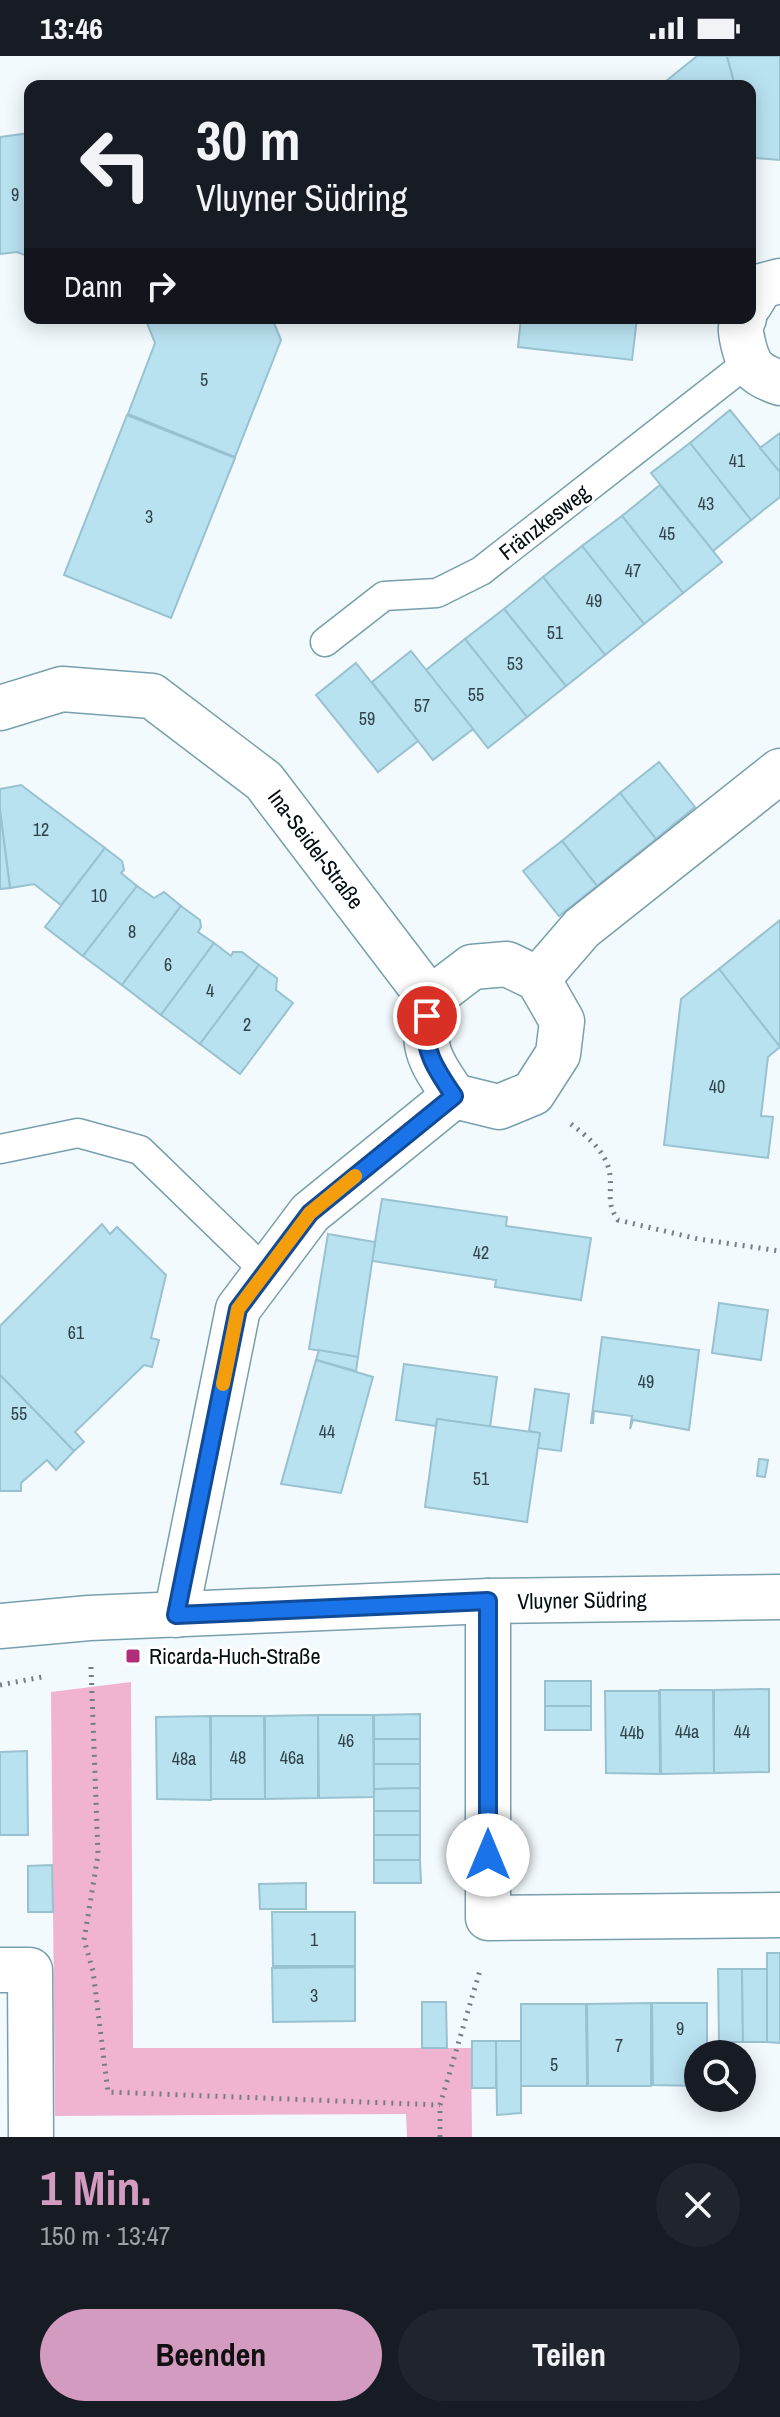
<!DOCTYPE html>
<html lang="de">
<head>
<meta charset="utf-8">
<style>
  :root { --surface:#171b24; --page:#20242c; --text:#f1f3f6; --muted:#9ea1a6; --accent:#d39bbf }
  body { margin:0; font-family:"Archivo Narrow",sans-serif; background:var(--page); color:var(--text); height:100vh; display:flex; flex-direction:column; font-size:30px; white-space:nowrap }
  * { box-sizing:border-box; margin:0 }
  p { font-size:26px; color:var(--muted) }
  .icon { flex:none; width:44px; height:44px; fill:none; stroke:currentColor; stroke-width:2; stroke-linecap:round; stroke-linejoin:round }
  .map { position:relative; height:2081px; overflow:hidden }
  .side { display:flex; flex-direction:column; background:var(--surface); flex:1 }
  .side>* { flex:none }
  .guide { position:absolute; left:24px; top:24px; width:732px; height:244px; border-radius:16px; box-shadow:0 4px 20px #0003; background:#171b24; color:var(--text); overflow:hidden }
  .fabs { position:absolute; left:684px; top:1984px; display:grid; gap:16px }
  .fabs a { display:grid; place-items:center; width:72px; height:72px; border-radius:50%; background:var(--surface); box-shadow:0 4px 20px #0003; font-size:40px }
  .pin { position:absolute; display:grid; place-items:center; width:68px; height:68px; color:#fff; margin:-34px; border:4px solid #fff; border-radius:50%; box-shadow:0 2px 8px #0007 }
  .me { position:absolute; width:88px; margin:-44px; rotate:0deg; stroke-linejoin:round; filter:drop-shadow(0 0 6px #0008) }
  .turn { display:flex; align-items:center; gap:28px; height:168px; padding:0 40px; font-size:36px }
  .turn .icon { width:104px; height:104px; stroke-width:2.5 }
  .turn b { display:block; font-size:56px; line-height:68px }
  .then { display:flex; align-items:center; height:76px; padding:0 40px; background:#0003; gap:16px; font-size:30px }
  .round { display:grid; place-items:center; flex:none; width:84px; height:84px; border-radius:42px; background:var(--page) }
  .head { display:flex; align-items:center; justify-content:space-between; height:136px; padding:0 40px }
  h1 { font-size:48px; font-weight:700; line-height:60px; color:var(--accent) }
  .cta { display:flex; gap:16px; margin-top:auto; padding:16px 40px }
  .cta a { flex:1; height:92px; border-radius:48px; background:var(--accent); color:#111; font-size:32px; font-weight:700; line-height:92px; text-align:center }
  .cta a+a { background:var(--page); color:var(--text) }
  .status { display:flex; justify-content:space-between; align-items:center; height:56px; padding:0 40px; background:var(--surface); direction:ltr }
  .status svg { height:22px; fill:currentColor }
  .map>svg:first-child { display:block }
  .green { fill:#f0b4d0 }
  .building { fill:#b9e2f1; stroke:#99c1d0; stroke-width:2 }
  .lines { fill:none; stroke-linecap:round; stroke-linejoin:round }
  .lane-casing { stroke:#789fad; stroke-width:31 }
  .street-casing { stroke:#789fad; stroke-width:47 }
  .secondary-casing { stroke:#789fad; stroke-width:47 }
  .path { stroke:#757f83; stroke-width:5; stroke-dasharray:2 6; stroke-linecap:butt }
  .lane { stroke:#fff; stroke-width:28 }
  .street { stroke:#fff; stroke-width:44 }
  .secondary { stroke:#fff; stroke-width:44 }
  .route-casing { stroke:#114b97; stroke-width:20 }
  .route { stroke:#1a73e8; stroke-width:14 }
  .slow { stroke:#f59e0b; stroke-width:14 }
  .poi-dot { fill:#af2f7b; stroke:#fff; stroke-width:3 }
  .labels { text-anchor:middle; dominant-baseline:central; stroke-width:6; stroke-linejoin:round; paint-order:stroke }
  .number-label { font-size:18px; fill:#30434a }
  .street-label { font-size:22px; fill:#020e13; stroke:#fff }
  .poi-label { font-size:22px; fill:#020e13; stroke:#fff; text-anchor:start }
</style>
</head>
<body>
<div class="status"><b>13:46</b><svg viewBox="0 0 49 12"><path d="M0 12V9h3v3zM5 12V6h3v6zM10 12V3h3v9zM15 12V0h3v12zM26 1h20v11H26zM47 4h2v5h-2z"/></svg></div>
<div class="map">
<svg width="780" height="2081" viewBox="0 0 780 2081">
  <rect width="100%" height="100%" fill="#f2fafd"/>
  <polygon class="green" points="131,1626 133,1992 471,1992 472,2081 407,2081 406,2058 55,2060 51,1636"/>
  <g class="building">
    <polygon points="697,0 727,0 735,30 660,30"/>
    <polygon points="727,0 780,0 780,104 755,102 750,82 750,30 735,30"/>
    <polygon points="30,77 30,201 17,196 0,198 0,81"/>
    <polygon points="158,262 272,262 281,284 235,401 128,358 155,287 147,267"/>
    <polygon points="521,262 637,262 632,304 518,291"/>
    <polygon points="730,354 780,416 780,441 751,464 690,387"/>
    <polygon points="127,359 235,402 171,562 64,519"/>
    <polygon points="780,377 780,416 760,392"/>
    <polygon points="690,387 751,464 713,495 651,417"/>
    <polygon points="660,429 722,506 683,537 622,460"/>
    <polygon points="622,460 683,537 644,568 582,490"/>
    <polygon points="582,490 644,568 605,599 543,521"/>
    <polygon points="543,521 605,599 566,630 504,553"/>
    <polygon points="504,553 566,630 527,661 465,583"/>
    <polygon points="465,583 527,661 488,692 426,614"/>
    <polygon points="411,595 473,673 433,704 372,626"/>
    <polygon points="356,607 418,685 378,716 316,639"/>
    <polygon points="659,706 695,751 656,783 620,737"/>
    <polygon points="21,729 105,792 61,849 34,828 10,832 0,755 0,733"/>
    <polygon points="620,737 656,783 597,830 562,785"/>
    <polygon points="0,755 10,832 0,833"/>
    <polygon points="562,785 597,830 559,860 523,815"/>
    <polygon points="105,792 122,805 124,814 121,817 137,830 83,900 45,871"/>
    <polygon points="137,830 154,842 164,836 181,850 122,929 83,900"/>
    <polygon points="181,850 200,864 201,871 198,876 214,887 161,959 122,929"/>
    <polygon points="780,864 780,991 719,913"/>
    <polygon points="214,887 231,900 233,896 242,896 259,909 200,988 161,959"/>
    <polygon points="259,909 277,922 276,934 293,947 240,1018 200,988"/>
    <polygon points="719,913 780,991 768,1001 761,1060 773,1061 768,1102 664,1089 681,943"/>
    <polygon points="382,1143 507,1161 506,1170 591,1182 581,1244 495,1231 496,1224 372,1205"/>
    <polygon points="102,1168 110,1178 117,1171 166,1219 151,1282 159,1284 152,1311 144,1309 75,1376 84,1386 74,1395 0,1319 0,1270"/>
    <polygon points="328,1178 375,1186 358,1301 309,1293"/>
    <polygon points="719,1247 768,1254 761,1304 712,1297"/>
    <polygon points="602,1281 699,1294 689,1374 633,1364 630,1373 632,1360 594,1355 593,1367 591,1367"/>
    <polygon points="319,1294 358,1301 356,1315 316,1304"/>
    <polygon points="316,1304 373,1321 341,1437 281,1428"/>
    <polygon points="404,1308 497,1321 490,1371 437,1363 436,1370 396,1364"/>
    <polygon points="0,1319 74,1395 56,1414 47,1404 21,1427 21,1435 0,1435"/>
    <polygon points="535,1333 569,1338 561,1395 537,1392 540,1377 529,1375"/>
    <polygon points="437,1363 540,1377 527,1466 425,1451"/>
    <polygon points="759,1403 768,1404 765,1421 757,1420"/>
    <rect x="545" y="1625" width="46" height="25"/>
    <polygon points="769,1633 769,1716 714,1717 714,1634"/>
    <polygon points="660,1634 713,1634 714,1717 661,1718"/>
    <polygon points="605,1635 659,1635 660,1718 606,1717"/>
    <rect x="545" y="1650" width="46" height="24"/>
    <polygon points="420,1658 420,1683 374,1683 374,1659"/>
    <polygon points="318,1659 318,1742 265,1743 265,1660"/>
    <polygon points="318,1659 373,1659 374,1741 319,1742"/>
    <polygon points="210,1660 211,1744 157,1743 156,1661"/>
    <polygon points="211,1660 264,1660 265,1743 211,1743"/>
    <rect x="374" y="1683" width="46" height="25"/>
    <polygon points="27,1695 28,1779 0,1779 0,1696"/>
    <polygon points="374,1708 420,1708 420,1732 374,1733"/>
    <polygon points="420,1732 420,1755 374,1755 374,1733"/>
    <rect x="374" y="1755" width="46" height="24"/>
    <rect x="374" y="1779" width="46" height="25"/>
    <polygon points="374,1804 420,1804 421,1827 374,1827"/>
    <polygon points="52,1809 53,1856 28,1856 28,1810"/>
    <polygon points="306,1827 306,1853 260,1853 259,1828"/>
    <polygon points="272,1856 355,1856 355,1910 273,1910"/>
    <polygon points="767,1897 780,1897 780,1987 767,1986"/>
    <polygon points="355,1911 355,1965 273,1966 272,1912"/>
    <polygon points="718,1913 742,1913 743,1986 719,1986"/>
    <polygon points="742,1913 767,1913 767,1986 743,1986"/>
    <polygon points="422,1946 446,1946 447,1992 422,1992"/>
    <polygon points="651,1947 651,2030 588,2030 587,1948"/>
    <polygon points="652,1947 707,1947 707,1998 698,1998 698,2030 653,2029"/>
    <polygon points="521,1948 586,1948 587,2030 521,2030"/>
    <rect x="472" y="1985" width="24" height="47"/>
    <polygon points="496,1985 521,1985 521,2057 497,2059"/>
  </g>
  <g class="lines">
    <defs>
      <g id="lane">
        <polyline points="325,586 384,540 437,537 481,515 747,307"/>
        <polyline points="0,1093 78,1077 140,1094 266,1216"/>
      </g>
      <g id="street">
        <polyline points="750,248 761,230 780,225"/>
        <path d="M744,262C739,271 741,277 743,287C749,313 756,318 780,327"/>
        <polyline points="0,652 62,633 152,640 264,725 430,943"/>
        <path d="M507,908L538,923L562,965L558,998L533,1037L499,1051L454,1040C427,1000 421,992 430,943L472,911Z"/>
        <polyline points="538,923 582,872 780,715"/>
        <polyline points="488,1545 488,1862 780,1859"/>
        <polyline points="176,1559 238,1253 310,1157 454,1040"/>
        <polyline points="0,1914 30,1914 31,2081"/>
      </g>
      <polyline id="secondary" points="0,1570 89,1562 488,1545 780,1541"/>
    </defs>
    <use href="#lane" class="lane-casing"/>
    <use href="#street" class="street-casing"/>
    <use href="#secondary" class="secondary-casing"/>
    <g class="path">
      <path d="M571,1068C588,1081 608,1097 610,1120C612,1139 606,1147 618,1164L698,1183L780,1195"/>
      <polyline points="91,1611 98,1799 84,1884 93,1915 108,2036 440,2049"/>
      <polyline points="0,1629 42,1621"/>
      <polyline points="440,2081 440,2049 481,1911"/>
    </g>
    <use href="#lane" class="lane"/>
    <use href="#street" class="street"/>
    <use href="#secondary" class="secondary"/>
  </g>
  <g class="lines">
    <defs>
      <path id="route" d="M427,960C421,992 436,1014 454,1040L310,1157L238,1253L176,1559L488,1545V1799"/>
    </defs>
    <use href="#route" class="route-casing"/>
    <use href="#route" class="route"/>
    <polyline class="slow" points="223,1328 238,1253 310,1157 355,1120"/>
  </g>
  <rect class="poi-dot" x="125" y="1592" width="16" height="16" rx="4"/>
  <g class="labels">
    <g class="number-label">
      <text x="15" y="138">9</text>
      <text x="204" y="323">5</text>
      <text x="737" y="404">41</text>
      <text x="706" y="447">43</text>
      <text x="149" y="460">3</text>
      <text x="667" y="477">45</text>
      <text x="633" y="514">47</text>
      <text x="594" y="544">49</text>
      <text x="555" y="576">51</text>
      <text x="515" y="607">53</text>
      <text x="476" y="638">55</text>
      <text x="422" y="649">57</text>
      <text x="367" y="662">59</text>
      <text x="41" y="773">12</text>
      <text x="99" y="839">10</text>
      <text x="132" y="875">8</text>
      <text x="168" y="908">6</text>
      <text x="210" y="934">4</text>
      <text x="247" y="968">2</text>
      <text x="717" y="1030">40</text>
      <text x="481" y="1196">42</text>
      <text x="76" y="1276">61</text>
      <text x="646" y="1325">49</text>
      <text x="19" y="1357">55</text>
      <text x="327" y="1375">44</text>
      <text x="481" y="1422">51</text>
      <text x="687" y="1675">44a</text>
      <text x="742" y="1675">44</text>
      <text x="632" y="1676">44b</text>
      <text x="346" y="1684">46</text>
      <text x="238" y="1701">48</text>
      <text x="292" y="1701">46a</text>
      <text x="184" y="1702">48a</text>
      <text x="314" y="1883">1</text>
      <text x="314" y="1939">3</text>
      <text x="680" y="1972">9</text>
      <text x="619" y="1989">7</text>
      <text x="554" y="2008">5</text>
    </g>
    <g class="street-label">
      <text transform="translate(544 466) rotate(-38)">Fränzkesweg</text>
      <text transform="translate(316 793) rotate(53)">Ina-Seidel-Straße</text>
      <text transform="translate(582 1544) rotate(-1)">Vluyner Südring</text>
    </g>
    <g class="poi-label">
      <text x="149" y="1600">Ricarda-Huch-Straße</text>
    </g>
  </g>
</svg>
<div class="fabs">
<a><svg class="icon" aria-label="search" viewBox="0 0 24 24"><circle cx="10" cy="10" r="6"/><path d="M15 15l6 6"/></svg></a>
</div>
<div class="pin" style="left:427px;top:960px;background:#d93025"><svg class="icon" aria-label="arrive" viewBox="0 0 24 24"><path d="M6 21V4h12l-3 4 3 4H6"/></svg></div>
<svg class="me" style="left:488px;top:1799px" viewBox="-20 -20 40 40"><circle r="19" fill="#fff"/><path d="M0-13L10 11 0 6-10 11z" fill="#1a73e8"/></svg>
<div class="guide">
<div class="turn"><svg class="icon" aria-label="left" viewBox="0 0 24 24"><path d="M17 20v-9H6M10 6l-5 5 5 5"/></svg><div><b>30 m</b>Vluyner Südring</div></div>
<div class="then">Dann<svg class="icon" aria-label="right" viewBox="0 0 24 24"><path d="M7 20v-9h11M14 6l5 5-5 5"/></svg></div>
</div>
</div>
<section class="side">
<div class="head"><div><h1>1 Min.</h1><p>150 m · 13:47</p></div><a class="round"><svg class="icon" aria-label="close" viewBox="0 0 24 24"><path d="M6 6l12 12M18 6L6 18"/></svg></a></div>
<div class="cta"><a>Beenden</a><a>Teilen</a></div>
</section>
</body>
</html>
